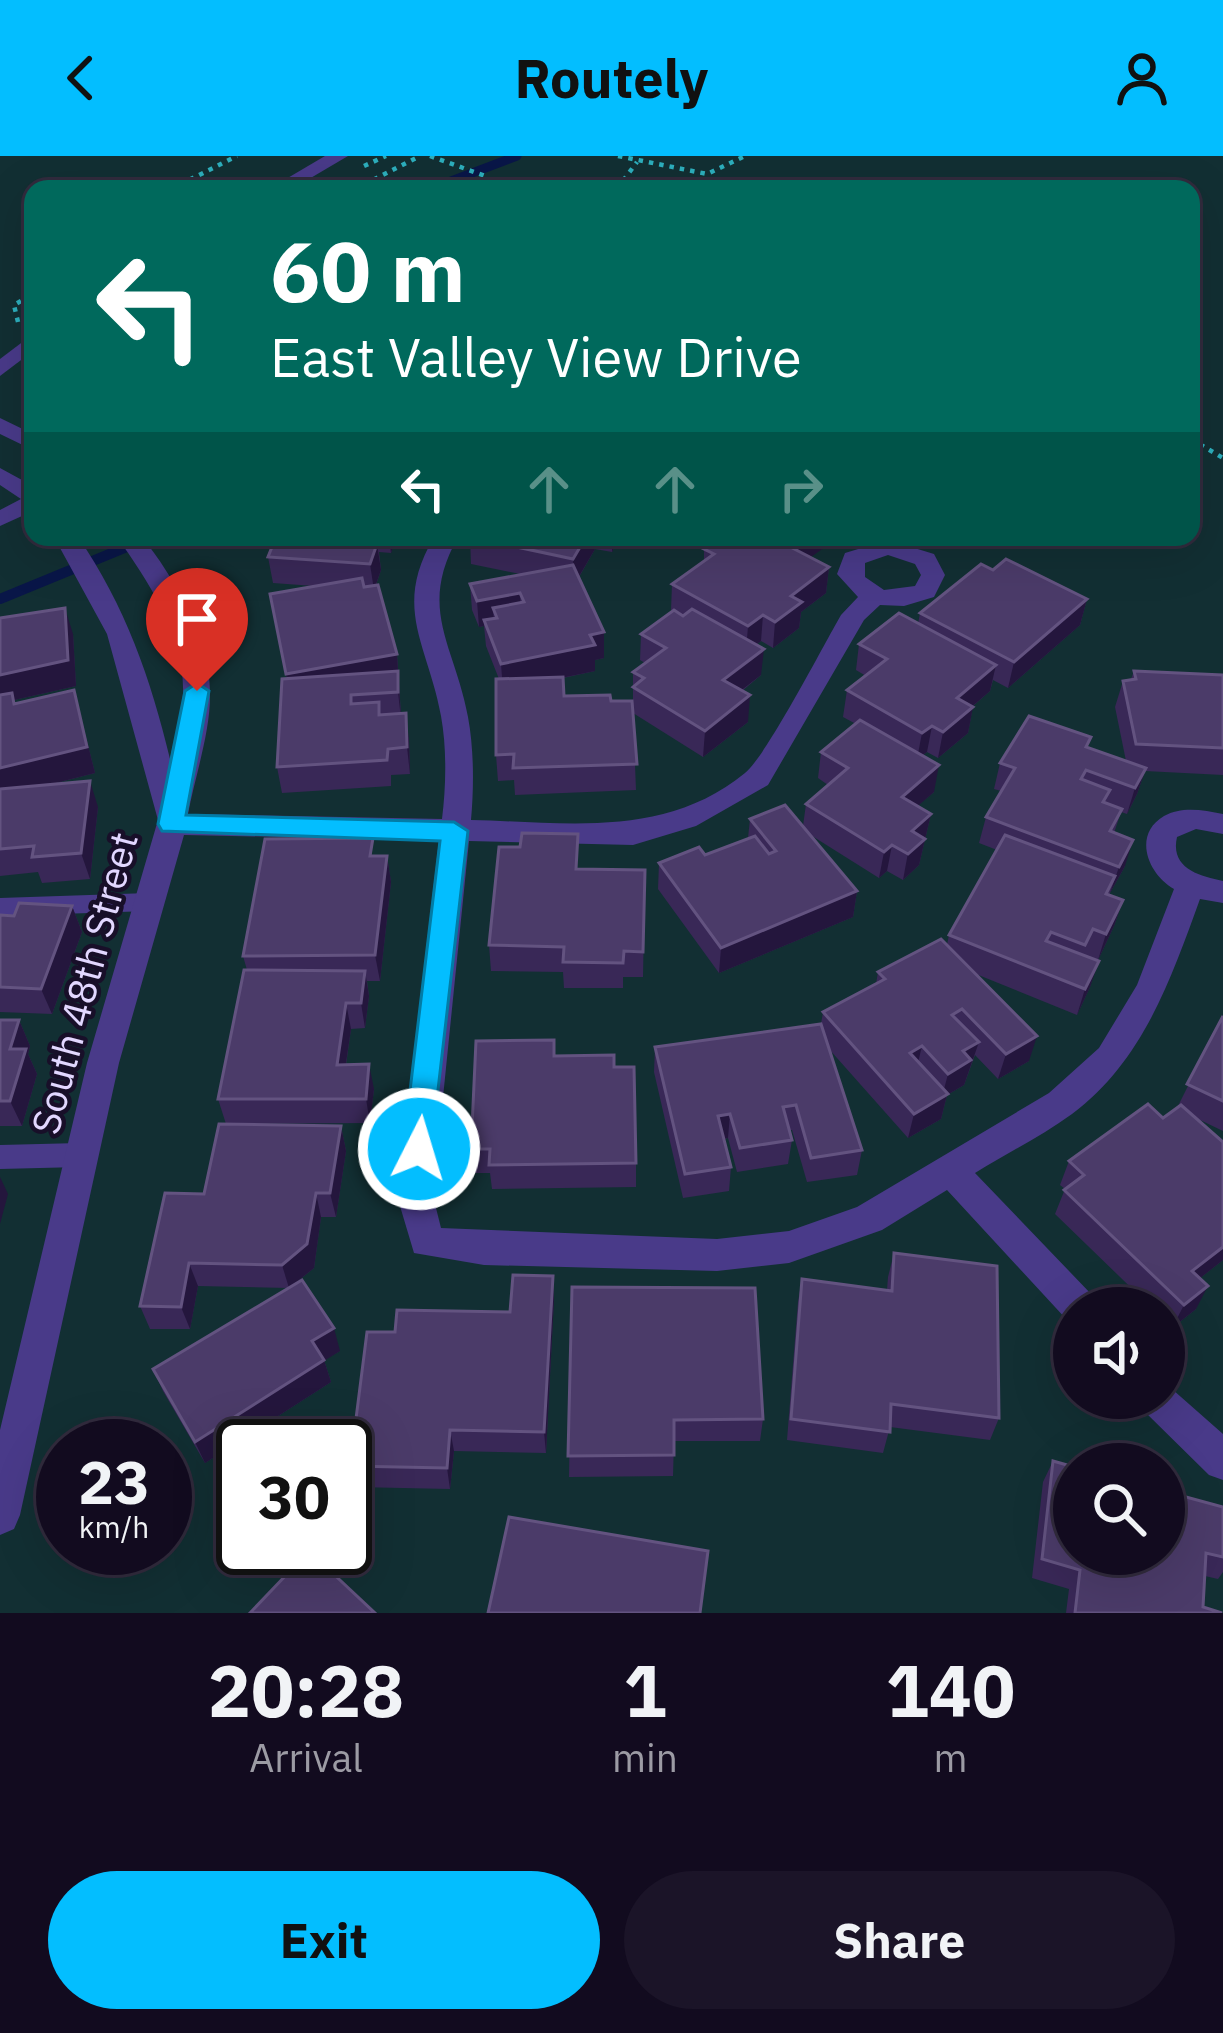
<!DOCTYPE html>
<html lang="en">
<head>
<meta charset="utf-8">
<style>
  :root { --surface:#120b1f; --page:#1b1428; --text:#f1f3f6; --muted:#9c9ba4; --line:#312b3d; --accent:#03beff }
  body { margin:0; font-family:"IBM Plex Sans",sans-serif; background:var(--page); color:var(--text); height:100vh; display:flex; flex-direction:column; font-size:45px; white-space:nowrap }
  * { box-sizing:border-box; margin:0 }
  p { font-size:39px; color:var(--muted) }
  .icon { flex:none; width:66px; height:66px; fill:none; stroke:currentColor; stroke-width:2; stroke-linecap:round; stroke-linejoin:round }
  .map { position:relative; height:1457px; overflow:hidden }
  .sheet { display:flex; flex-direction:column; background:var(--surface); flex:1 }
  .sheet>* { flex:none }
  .guide { position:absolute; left:24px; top:24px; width:1176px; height:366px; border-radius:24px; box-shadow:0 12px 48px #0002,0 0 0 3px var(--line); background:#00695c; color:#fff; overflow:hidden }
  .fabs { position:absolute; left:1053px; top:1131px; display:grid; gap:24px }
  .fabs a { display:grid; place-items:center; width:132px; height:132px; border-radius:50%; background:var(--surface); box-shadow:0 12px 48px #0002,0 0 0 3px var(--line); font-size:60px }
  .speed { position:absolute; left:36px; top:1263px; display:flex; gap:24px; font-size:60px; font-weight:700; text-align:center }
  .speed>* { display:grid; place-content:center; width:156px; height:156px; border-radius:50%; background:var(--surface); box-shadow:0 12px 48px #0002,0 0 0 3px var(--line); line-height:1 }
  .speed small { font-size:30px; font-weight:400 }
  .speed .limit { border:6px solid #111; border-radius:18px; background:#fff; color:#111 }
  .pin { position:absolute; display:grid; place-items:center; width:102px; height:102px; color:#fff; margin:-123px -51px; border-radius:50% 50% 50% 0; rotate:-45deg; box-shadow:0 0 12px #0007 }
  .pin .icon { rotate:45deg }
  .me { position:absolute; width:132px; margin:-66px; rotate:5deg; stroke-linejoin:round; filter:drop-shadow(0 0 9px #0008) }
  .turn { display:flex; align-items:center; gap:42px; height:252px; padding:0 48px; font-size:54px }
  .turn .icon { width:156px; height:156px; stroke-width:2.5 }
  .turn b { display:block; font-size:84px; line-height:102px }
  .lanes { display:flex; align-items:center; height:114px; padding:0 48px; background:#0003; justify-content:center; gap:60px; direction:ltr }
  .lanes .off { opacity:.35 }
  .eta { display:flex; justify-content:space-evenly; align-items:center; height:204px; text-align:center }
  .eta b { font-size:72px; font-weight:800; line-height:84px }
  .button { display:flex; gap:24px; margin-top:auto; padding:24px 48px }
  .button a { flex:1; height:138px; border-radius:72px; background:var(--accent); color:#111; font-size:48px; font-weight:800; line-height:138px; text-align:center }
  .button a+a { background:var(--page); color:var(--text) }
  header { display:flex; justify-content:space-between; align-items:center; height:156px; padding:0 48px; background:var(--accent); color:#111; font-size:54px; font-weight:800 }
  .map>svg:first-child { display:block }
  .green { fill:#122f33; fill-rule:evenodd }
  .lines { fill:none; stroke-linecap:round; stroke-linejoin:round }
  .stream-far1 { stroke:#091648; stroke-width:9 }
  .stream { stroke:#091648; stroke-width:10 }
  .path { stroke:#2dafbd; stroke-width:4.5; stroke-dasharray:4.5 6; stroke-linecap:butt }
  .lane { fill:#493a89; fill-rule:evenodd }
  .street { fill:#493a89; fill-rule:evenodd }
  .wall { fill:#392857 }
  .shaded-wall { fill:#24163d }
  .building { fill:#4b3b69; stroke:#635380; stroke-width:3 }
  .route { fill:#03beff; stroke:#027ca6; stroke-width:3 }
  .labels { text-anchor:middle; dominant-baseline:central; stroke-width:9; stroke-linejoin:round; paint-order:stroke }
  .street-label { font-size:39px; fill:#e2d7ff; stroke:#180f29 }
</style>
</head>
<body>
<header><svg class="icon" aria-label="back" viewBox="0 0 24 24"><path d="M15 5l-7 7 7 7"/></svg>Routely<svg class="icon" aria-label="person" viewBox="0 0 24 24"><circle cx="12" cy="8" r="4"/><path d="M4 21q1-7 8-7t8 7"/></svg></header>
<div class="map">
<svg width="1223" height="1457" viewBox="0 0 1223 1457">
  <rect width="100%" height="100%" fill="#180f29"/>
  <path class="green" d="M0,0H1223V1457H0ZM33,33H1191V381H33ZM1074,1152H1164V1242H1074ZM63,1290H165V1392H63ZM243,1290H345V1392H243ZM1074,1308H1164V1398H1074Z"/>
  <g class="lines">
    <polyline class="stream-far1" points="430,33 517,0"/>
    <polyline class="stream" points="0,443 151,381"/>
    <g class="path">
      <polyline points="430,0 488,21"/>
      <polyline points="618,0 707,18 745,0"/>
      <polyline points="364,10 386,0"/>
      <polyline points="171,33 237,0"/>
      <polyline points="355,33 420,0"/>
      <polyline points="617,33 637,6"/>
      <polyline points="18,166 14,149 33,138"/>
      <polyline points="1191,283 1223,302"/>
    </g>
    <g class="lane">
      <polygon points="149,737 158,740 161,746 158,752 149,755 0,760 0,742"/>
      <polygon points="80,987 90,991 94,999 90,1007 80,1011 0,1013 0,989"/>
    </g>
    <g class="street">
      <polygon points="325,0 348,0 292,33 269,33"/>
      <polygon points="33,178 33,195 0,220 0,203"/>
      <polygon points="0,262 33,278 33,294 0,278"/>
      <polygon points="0,312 33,330 33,355 0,370 0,354 21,343 0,329"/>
      <path d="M54,381H78C125,449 151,523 170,603C174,582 183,558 183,537C185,480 148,425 117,381H142C174,421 210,483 210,536C211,575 195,620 188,658L442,663C446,631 447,593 441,560C428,488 392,453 434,381H458C417,454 455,489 468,561C474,593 474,631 471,664C567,666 664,683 745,617C767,599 823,490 841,459L858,441L837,418L845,397L888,384L934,398L945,419L934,441L904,450L880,449L864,464L768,629L696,670L633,689L469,685L433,1040L441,1072L717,1083L789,1075L857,1051L1049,937L1099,892L1137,829L1174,733C1148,718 1132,679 1164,660C1182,650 1203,654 1223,658V678L1196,673L1177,681C1170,712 1198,720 1223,725V747L1200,743C1171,823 1143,905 1072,958C1042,980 1007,997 975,1017L1093,1140L1098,1152H1074V1167L1067,1164L947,1034L882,1074L789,1107L717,1115L484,1109L414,1097L397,1040L439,684L184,679L119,907L20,1359L14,1373L0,1379V1274L87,907L158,664L107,478ZM888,399L915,408L921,419L915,430L884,434L865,421V407Z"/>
      <polygon points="1164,1226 1223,1278 1223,1324 1209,1319 1144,1255 1139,1242 1164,1242"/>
    </g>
  </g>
  <g class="wall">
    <polygon points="276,381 396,381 391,397 379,396 381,414 376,429 397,498 401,558 409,584 410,618 391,619 391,630 282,637 277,611 287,522 270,438 314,430 273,427 268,401"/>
    <polygon points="470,381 620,381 612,396 595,393 579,421 604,476 604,502 595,504 595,515 563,522 564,540 611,545 633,556 633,516 645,507 640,504 641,478 673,455 671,454 672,428 704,406 704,393 722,381 839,381 810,401 829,411 826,437 801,456 799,472 773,492 761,485 756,489 761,519 742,535 748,566 703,601 633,557 636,634 515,639 514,624 498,625 496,599 499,523 486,490 484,470 479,471 472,454 470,428 520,418 471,408"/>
    <polygon points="993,414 1087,443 1080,469 1008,532 993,524 990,535 973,550 968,577 938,602 927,596 922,600 934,636 917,650 931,658 919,709 903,724 887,715 879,722 809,678 857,735 853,761 719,817 658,733 659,707 705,699 748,682 750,663 803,670 806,648 828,629 818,622 821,596 856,568 843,561 847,534 866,520 856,514 859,488 918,468 920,457"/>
    <polygon points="0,462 73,478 76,530 14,544 16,547 74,534 95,617 52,628 98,651 90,723 42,727 38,716 0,720"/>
    <polygon points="1134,515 1223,519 1223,619 1145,615 1137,638 1127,658 1121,656 1114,677 1125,710 1109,739 1123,744 1114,770 1098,804 1090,831 1077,859 976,818 1029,905 998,923 975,899 964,929 947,939 941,963 908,982 829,893 862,994 857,1019 807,1026 792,974 789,974 792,984 788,1008 737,1016 728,982 724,983 731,1011 729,1035 683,1042 654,916 655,891 821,868 823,856 876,828 878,816 947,789 949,779 997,694 979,687 986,661 1001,635 994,633 1000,607 1088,591 1126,605 1115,551 1123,525 1131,523"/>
    <polygon points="375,700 387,700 391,726 380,825 367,825 369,840 365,872 351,873 346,909 374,933 370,967 226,968 218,943 247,814 243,800"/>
    <polygon points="578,713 645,714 643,821 623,821 623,832 564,832 563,816 491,815 489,789"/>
    <polygon points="72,750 82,776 52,858 0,856 0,759 14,760"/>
    <polygon points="1223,860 1223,975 1196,962 1223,986 1223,1104 1200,1122 1196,1153 1172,1172 1164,1164 1164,1152 1152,1152 1055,1058 1065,1033 1060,1029 1069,1005 1163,962 1177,952"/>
    <polygon points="0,864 19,864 30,890 28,898 37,918 22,970 0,970"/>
    <polygon points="555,900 614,911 636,1007 636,1031 492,1033 490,1017 473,1017 471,993"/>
    <polygon points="341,970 346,995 336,1061 321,1061 314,1112 289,1132 198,1130 190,1173 150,1173 140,1150 204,1038"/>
    <polygon points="894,1097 999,1262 990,1284 890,1271 883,1297 787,1284 798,1146 802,1123 887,1134 888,1121"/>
    <polygon points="572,1131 763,1263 760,1285 674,1285 673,1320 569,1321"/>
    <polygon points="554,1143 546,1297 454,1295 450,1333 355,1331 350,1310 395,1176 510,1156"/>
    <polygon points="340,1195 324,1204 331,1226 205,1307 163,1235 153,1213"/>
    <polygon points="1053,1305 1223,1351 1223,1416 1218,1423 1205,1420 1203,1451 1222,1457 1066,1457 1069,1433 1032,1422 1043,1326"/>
  </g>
  <g class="shaded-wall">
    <polygon points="389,381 396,381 391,397"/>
    <polygon points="586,381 595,381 595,393 574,429 573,403"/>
    <polygon points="612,381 620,381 612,396"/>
    <polygon points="805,381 839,381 797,411 799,385"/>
    <polygon points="377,388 381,414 374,434 370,408"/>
    <polygon points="829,411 826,437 801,456 799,472 773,492 775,466 791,440"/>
    <polygon points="520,437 521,463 497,462 493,452 494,468 484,464 484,470 479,471 477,445"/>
    <polygon points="1087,443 1080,469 1008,532 1014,506"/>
    <polygon points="65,452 73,478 76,530 14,544 21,563 0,547 0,519"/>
    <polygon points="763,459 761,485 746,496 748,470"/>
    <polygon points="604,476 604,502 595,504 595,515 503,534 501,508 590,479"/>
    <polygon points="764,493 761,519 721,550 723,524"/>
    <polygon points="397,498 401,563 398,536 291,544 286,518"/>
    <polygon points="996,509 990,535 952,568 957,542"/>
    <polygon points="74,534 95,617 0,641 0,612"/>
    <polygon points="750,539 748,566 703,601 705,575"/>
    <polygon points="973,551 968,577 938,602 943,576"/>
    <polygon points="406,557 409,584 410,618 407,591"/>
    <polygon points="932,570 927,596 917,603 922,577"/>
    <polygon points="939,609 934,636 897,668 902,641"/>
    <polygon points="1146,612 1137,638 1127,658 1135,632"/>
    <polygon points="90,625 98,651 90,723 81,697"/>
    <polygon points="931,658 919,709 903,724 912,675"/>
    <polygon points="1133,684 1125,710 1110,737 1119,711"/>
    <polygon points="892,689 887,715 879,722 884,696"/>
    <polygon points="387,700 391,726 380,825 375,799"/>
    <polygon points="857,735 853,761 719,817 721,792"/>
    <polygon points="1123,744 1114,770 1098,804 1106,778"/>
    <polygon points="72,750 82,776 52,858 41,833"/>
    <polygon points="1099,805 1090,831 1077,859 1085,833"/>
    <polygon points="365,815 369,840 365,872 361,847"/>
    <polygon points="346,847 351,873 342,934 337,909"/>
    <polygon points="19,864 30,890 28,898 37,918 22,970 10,945 10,893"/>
    <polygon points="1037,880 1029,905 998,923 1006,898"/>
    <polygon points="979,886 964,929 947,939 941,963 908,982 914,958 942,941 948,918 963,895"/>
    <polygon points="922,890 916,915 910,897"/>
    <polygon points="369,908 374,933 370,967 366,943"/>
    <polygon points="730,958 728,982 716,984 718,960"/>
    <polygon points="341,970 346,995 336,1061 330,1037"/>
    <polygon points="0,1021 8,1038 0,1068"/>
    <polygon points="316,1037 321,1061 314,1112 289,1132 282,1109"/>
    <polygon points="1223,1091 1223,1104 1180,1138 1192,1115"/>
    <polygon points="189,1107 198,1130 190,1173 181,1151"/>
    <polygon points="553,1120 554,1143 546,1297 544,1276"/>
    <polygon points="1208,1130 1196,1153 1172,1172 1184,1149"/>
    <polygon points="334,1172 340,1195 319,1208 312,1185"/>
    <polygon points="324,1204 331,1226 205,1307 195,1286"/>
    <polygon points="450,1274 454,1295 450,1333 447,1312"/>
  </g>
  <g class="building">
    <polygon points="276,381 365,381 364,383 342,381 340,386 377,388 370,408 268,401"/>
    <polygon points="470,381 586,381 573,403"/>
    <polygon points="722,381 771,381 829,411 791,440 802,446 775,466 763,459 748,470 672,428 714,398 704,393"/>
    <polygon points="1006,403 1087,443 1014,506 920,457 981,408 993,414"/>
    <polygon points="573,409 604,476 590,479 595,489 501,508 484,464 497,462 493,452 524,446 520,437 477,445 470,428"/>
    <polygon points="362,422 364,431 378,429 397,498 286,518 270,438"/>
    <polygon points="65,452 68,504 0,519 0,462"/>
    <polygon points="692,453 764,493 723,524 750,539 705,575 633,531 644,522 633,516 666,492 641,478 674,454 683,460"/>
    <polygon points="899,457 996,509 957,542 973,551 943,576 932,570 922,577 847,534 887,503 859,488"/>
    <polygon points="398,515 398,536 351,539 351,548 379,546 379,559 406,557 407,591 388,593 387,604 277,611 282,523"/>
    <polygon points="1134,515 1223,519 1223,592 1136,588 1123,525 1136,523"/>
    <polygon points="563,521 564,540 610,539 611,545 632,545 637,608 513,612 514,598 496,599 496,523"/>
    <polygon points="74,534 87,591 0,612 0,539 12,537 14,548"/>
    <polygon points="1029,560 1091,581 1086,591 1146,612 1135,632 1086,614 1081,623 1110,634 1103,646 1122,653 1110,675 1133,684 1119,711 986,661 1015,612 1000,607"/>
    <polygon points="860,564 939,609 902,641 931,658 912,675 925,683 908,698 892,689 884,696 806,648 848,612 821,596"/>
    <polygon points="90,625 81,697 32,701 34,690 0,693 0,633"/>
    <polygon points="785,649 857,735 721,792 659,707 699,691 705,699 755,680 769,698 776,695 750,663"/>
    <polygon points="522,677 578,678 576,713 645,714 643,796 624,795 623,807 563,806 564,791 489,789 499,691 520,691"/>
    <polygon points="1005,679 1115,720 1106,738 1123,744 1106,778 1093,773 1085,789 1051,776 1046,785 1099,805 1085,833 949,779"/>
    <polygon points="373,682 370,700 387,700 375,799 243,800 265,683"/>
    <polygon points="19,747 72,750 41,833 0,831 0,759 14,760"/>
    <polygon points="941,783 1037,880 1006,898 962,853 952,859 979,886 963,895 971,904 948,918 922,890 910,897 948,938 914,958 823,856 885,823 878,816"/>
    <polygon points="244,814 365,815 361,847 346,847 337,909 369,908 366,943 218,943"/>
    <polygon points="1223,860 1223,945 1187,928"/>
    <polygon points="0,864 19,864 10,893 26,893 10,945 0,945"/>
    <polygon points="821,868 862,994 811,1002 796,949 783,951 792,984 740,992 730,958 718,960 731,1011 685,1018 655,891"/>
    <polygon points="554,884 554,900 614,899 614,911 634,911 636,1007 489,1009 490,993 471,993 476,885"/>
    <polygon points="1148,948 1163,962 1181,949 1223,986 1223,1091 1192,1115 1208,1130 1184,1149 1064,1034 1084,1019 1069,1005"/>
    <polygon points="219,968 341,970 330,1037 316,1037 307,1088 282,1109 189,1107 181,1151 140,1150 165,1037 204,1038"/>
    <polygon points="894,1097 997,1110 999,1262 891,1248 890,1276 791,1263 802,1123 892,1135"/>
    <polygon points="513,1119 553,1120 544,1276 450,1274 447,1312 350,1310 367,1176 395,1176 397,1154 510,1156"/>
    <polygon points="302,1124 334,1172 312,1185 324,1204 195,1286 153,1213"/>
    <polygon points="572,1131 755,1132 763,1263 674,1264 674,1299 568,1300"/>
    <polygon points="1053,1305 1074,1311 1074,1398 1164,1398 1164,1335 1223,1351 1223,1401 1206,1397 1203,1451 1222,1457 1075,1457 1080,1414 1042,1403"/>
    <polygon points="509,1361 708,1395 700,1457 488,1457"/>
    <polygon points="309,1395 375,1457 250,1457"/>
  </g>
  <polygon class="route" points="197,527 209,535 186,659 454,666 468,675 430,1003 419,1007 408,1003 403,993 440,685 162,675 158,668 185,535"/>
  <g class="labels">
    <g class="street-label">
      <text transform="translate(84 827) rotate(-75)">South 48th Street</text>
    </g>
  </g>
</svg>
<div class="fabs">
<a><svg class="icon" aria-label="sound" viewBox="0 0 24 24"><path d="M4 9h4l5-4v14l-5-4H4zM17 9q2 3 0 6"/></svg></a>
<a><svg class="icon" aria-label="search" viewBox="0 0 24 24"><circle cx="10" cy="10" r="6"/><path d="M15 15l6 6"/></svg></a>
</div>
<div class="speed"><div>23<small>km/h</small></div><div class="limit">30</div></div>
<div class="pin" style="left:197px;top:535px;background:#d93025"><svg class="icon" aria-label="arrive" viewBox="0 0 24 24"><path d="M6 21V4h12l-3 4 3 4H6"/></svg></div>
<svg class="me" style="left:419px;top:993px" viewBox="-20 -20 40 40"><circle r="17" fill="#03beff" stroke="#fff" stroke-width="3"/><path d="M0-11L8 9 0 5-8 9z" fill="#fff"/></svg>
<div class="guide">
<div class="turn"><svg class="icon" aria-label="left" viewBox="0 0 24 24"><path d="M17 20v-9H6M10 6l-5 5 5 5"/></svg><div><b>60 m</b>East Valley View Drive</div></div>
<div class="lanes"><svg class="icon" aria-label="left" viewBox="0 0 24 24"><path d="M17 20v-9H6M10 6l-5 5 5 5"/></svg><svg class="icon off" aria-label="ahead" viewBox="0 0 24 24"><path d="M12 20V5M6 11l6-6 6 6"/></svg><svg class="icon off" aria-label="ahead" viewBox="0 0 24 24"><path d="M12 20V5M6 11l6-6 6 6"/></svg><svg class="icon off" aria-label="right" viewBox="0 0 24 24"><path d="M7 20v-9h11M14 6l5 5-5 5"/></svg></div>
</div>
</div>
<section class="sheet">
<div class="eta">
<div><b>20:28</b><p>Arrival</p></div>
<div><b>1</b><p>min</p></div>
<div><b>140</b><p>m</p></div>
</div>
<div class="button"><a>Exit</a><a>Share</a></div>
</section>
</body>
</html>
